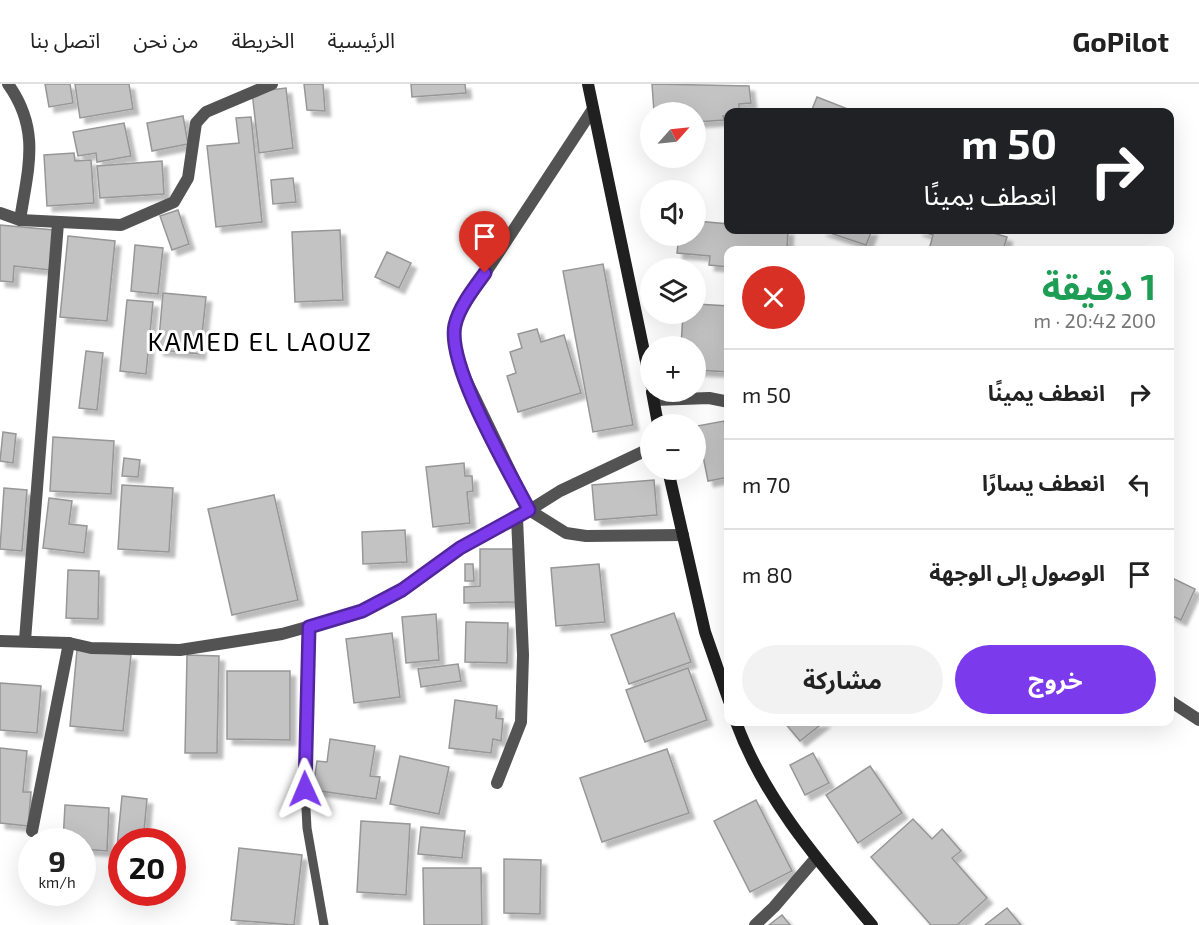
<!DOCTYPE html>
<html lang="ar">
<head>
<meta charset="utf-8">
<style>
  :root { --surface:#fff; --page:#f2f2f2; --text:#222; --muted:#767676; --line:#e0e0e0; --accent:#7c3aed }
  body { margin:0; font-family:"Exo 2","Noto Sans Arabic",sans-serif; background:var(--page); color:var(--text); direction:rtl; height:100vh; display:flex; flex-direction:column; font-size:22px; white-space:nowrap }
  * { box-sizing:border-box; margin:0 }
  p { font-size:20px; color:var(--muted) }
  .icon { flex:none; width:33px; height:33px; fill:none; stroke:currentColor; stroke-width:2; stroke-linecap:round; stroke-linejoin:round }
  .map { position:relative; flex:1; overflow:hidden; direction:ltr }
  .side { position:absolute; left:724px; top:162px; width:450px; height:480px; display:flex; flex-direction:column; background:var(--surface); border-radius:12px; box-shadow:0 6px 24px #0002; direction:rtl }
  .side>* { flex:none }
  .banner { position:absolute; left:724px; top:24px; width:450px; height:126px; border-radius:12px; box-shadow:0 6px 24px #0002; direction:rtl; background:#202124; color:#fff; overflow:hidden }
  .needle { width:39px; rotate:63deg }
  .buttons { position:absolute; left:640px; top:18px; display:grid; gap:12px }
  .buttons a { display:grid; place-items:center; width:66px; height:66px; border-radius:50%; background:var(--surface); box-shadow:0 6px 24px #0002; font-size:30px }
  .speed { position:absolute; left:18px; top:744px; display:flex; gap:12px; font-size:30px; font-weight:700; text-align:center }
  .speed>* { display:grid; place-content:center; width:78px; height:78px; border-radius:50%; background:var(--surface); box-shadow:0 6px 24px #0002; line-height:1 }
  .speed small { font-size:15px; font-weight:400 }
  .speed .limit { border:9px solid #d22; background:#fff; color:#111 }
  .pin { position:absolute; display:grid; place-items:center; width:51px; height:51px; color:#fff; margin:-62px -26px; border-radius:50% 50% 50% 0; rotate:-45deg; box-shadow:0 0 6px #0007 }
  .pin .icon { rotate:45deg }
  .me { position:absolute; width:66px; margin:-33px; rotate:359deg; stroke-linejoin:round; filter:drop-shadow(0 0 4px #0008) }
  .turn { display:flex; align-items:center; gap:21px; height:126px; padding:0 18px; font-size:27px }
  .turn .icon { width:78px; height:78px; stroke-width:2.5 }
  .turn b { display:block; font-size:42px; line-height:51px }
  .round { display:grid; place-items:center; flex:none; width:63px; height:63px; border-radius:32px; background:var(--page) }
  .head { display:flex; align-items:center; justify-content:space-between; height:102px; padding:0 18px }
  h1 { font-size:36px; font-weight:700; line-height:45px; color:#1e9e55 }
  .action { display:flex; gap:12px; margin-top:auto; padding:12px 18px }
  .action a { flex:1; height:69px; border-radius:36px; background:var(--accent); color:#fff; font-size:24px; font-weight:700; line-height:69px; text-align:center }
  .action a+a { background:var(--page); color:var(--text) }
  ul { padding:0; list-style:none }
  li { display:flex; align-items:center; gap:18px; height:90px; padding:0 18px; border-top:2px solid var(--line) }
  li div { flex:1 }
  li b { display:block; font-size:22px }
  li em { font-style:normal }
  header { display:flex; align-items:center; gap:36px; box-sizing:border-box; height:84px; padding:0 30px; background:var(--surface); border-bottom:2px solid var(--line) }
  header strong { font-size:28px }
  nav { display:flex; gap:33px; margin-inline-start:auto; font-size:21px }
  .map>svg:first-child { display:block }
  .building { fill:#c3c3c3; stroke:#979797; stroke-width:1.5; filter:url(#shadow) }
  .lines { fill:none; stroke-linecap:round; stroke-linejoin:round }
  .service { stroke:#535353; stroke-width:9 }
  .minor { stroke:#535353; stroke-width:12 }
  .secondary { stroke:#202020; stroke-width:12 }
  .route-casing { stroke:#51269a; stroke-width:15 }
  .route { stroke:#7c3aed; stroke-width:10 }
  .labels { text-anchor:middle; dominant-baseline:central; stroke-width:6; stroke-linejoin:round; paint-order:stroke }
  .quarter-label { font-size:26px; letter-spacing:1.5px; fill:#000; stroke:#fff }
</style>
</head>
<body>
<header>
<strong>GoPilot</strong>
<nav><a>الرئيسية</a><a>الخريطة</a><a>من نحن</a><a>اتصل بنا</a></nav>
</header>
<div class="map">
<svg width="1199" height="841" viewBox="0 0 1199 841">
  <defs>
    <filter id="shadow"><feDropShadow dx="5.5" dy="5.5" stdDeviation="1.5" flood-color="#0004"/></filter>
  </defs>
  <rect width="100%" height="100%" fill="#fff"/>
  <g class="building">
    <polygon points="45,0 70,0 73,19 49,23"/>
    <polygon points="75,0 129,0 133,25 80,34"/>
    <polygon points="304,0 323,0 325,27 307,26"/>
    <polygon points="411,0 465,0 466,9 412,13"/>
    <polygon points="652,0 749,2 751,19 739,20 739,28 729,28 729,32 723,32 724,36 696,38 696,28 654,28"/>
    <polygon points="286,4 293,64 259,69 252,8"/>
    <polygon points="817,13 848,25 846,28 811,28"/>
    <polygon points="183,32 188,60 152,67 147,39"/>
    <polygon points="251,33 262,138 216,143 207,62 239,59 236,34"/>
    <polygon points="124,39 131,72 97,78 96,69 78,72 73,48"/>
    <polygon points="74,69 75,77 91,76 94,119 47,122 44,71"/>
    <polygon points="162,77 164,110 100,114 97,82"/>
    <polygon points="293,94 296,118 273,120 271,96"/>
    <polygon points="178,126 189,160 172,166 160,132"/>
    <polygon points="696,137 729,140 729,146 788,146 787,166 729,166 729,183 709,181 710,172 677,169 679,152 696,152"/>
    <polygon points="0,141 54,146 50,186 14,182 13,198 0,197"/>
    <polygon points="340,146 343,216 295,218 292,148"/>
    <polygon points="821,146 872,146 866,161"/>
    <polygon points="917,146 983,146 1007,153 1003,166 929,166 933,151"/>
    <polygon points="68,152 115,157 107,237 60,233"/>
    <polygon points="135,161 163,164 158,210 131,207"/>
    <polygon points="387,168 411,179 399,204 375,193"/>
    <polygon points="603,180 633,341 593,348 563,187"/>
    <polygon points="163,209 206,213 200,270 158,266"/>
    <polygon points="127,216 153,218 146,290 120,287"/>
    <polygon points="696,220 729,222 729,288 696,286 696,262 681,262 683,230 696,230"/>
    <polygon points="537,245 541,258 564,251 581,309 518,328 507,292 516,289 510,268 522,264 518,250"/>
    <polygon points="86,267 103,269 97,326 79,324"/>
    <polygon points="724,337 729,364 729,393 708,397 697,342"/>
    <polygon points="3,348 16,350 13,379 0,377"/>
    <polygon points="53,353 114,357 111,410 50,407"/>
    <polygon points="124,374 140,376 138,393 122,392"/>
    <polygon points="464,379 465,392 472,392 473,407 467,408 470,439 433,443 426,383"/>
    <polygon points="654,396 657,431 595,436 592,401"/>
    <polygon points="122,401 173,404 169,468 118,465"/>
    <polygon points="4,404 27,406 22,467 0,465"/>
    <polygon points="274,411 298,516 232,531 208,425"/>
    <polygon points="49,414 72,417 69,440 87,442 84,469 43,464"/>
    <polygon points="405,446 407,478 363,480 362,448"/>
    <polygon points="480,465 514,465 516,518 464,519 464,503 480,502"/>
    <polygon points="465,480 473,480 474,497 465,497"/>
    <polygon points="599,480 605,538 556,542 551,484"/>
    <polygon points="68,486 99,487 98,535 66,534"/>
    <polygon points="1170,493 1195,505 1181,536 1170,531"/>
    <polygon points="674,529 691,578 629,600 611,551"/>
    <polygon points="436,530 439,576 406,579 402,533"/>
    <polygon points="466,538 508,539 507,579 465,578"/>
    <polygon points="392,549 400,613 354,619 346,555"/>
    <polygon points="77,566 131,571 123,647 70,642"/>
    <polygon points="187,571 219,572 217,669 185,669"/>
    <polygon points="458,580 461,597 421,603 418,585"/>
    <polygon points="688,584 707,636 645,658 626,606"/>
    <polygon points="227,587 290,587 290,656 227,655"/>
    <polygon points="0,599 41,602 37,649 0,646"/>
    <polygon points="455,616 497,622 496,634 503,635 501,657 493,655 491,669 449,664"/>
    <polygon points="784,638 824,638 800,657"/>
    <polygon points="330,655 375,662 370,692 380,693 376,715 313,706 317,677 327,678"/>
    <polygon points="0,664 27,667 23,708 31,708 28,742 0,739"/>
    <polygon points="667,665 689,729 602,758 580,694"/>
    <polygon points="813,669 829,699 805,711 790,681"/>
    <polygon points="400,672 449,683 439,730 390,720"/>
    <polygon points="870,682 902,729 858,759 826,711"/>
    <polygon points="122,712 147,715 143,758 122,758 122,763 117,763"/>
    <polygon points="756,716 792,787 750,808 714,737"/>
    <polygon points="65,721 109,724 107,767 82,765 82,758 63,758"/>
    <polygon points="913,735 932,755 942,745 961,767 952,774 987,814 957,841 931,841 871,773"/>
    <polygon points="361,737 410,740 406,811 357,808"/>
    <polygon points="421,743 465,747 462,774 418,770"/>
    <polygon points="239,764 302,771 294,841 231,836"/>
    <polygon points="504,775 541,776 540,830 504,829"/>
    <polygon points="423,784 481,784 482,841 424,841"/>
    <polygon points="1007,824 1021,841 985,841"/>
    <polygon points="782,831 790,841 769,841"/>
  </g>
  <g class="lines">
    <polyline class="service" points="309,543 304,686 307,744 324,841"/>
    <g class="minor">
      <path d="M8,0C41,46 28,84 20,136"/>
      <polyline points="593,25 461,226 455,239 454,251 460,283 529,426 566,449 586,452 683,451"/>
      <polyline points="0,129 20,136 121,141 174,118 188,94 196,39 206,28 272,0"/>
      <polyline points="654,316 709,314 729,318"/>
      <polyline points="25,556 58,139"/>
      <polyline points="0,557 69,559 91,564 180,566 282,550 318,540 362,527 402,506 460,464 517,434 560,407 651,364"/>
      <polyline points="1170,617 1199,636"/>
      <polyline points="497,699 521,638 523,571 517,434"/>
      <polyline points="32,747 69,559"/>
      <polyline points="755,841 774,823 816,774"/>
    </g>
    <g class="secondary">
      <polyline points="588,0 651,301"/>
      <polyline points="652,308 658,340"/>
      <polyline points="668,386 705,548 729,617"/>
      <path d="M736,638C764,715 820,779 872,841"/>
    </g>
  </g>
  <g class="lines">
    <defs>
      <path id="route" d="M305,705L309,543L362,527L402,506L460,464L529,426C509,387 446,281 455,241C459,223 474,204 485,189"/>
    </defs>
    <use href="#route" class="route-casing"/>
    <use href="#route" class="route"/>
  </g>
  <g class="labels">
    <g class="quarter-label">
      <text x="260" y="256">KAMED EL LAOUZ</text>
    </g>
  </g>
</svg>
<div class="buttons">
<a><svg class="needle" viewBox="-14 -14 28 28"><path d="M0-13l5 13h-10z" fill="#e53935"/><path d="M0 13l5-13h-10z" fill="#767676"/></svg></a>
<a><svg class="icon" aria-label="sound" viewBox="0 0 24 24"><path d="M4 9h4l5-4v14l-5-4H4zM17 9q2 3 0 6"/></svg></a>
<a><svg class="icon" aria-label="layers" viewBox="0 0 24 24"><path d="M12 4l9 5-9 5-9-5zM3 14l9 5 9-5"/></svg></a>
<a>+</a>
<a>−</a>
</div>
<div class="speed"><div>9<small>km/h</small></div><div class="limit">20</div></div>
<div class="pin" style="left:485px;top:189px;background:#d93025"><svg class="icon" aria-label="arrive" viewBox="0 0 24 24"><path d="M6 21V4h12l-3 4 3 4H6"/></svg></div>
<svg class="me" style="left:305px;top:705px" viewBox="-20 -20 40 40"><path d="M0-17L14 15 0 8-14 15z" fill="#7c3aed" stroke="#fff" stroke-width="4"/></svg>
<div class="banner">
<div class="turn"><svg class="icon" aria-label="right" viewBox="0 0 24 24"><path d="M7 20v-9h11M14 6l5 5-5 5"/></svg><div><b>50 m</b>انعطف يمينًا</div></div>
</div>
<section class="side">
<div class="head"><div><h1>1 دقيقة</h1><p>200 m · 20:42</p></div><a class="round" style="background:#d93025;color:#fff"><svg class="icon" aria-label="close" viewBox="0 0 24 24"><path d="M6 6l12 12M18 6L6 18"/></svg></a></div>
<ul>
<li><svg class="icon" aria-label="right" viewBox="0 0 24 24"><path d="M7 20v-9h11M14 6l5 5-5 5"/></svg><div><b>انعطف يمينًا</b></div><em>50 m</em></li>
<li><svg class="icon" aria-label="left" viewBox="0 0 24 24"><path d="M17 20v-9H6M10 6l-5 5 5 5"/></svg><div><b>انعطف يسارًا</b></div><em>70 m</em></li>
<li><svg class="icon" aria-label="arrive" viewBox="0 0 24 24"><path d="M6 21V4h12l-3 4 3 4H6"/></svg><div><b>الوصول إلى الوجهة</b></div><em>80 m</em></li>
</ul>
<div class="action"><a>خروج</a><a>مشاركة</a></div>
</section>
</div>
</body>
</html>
